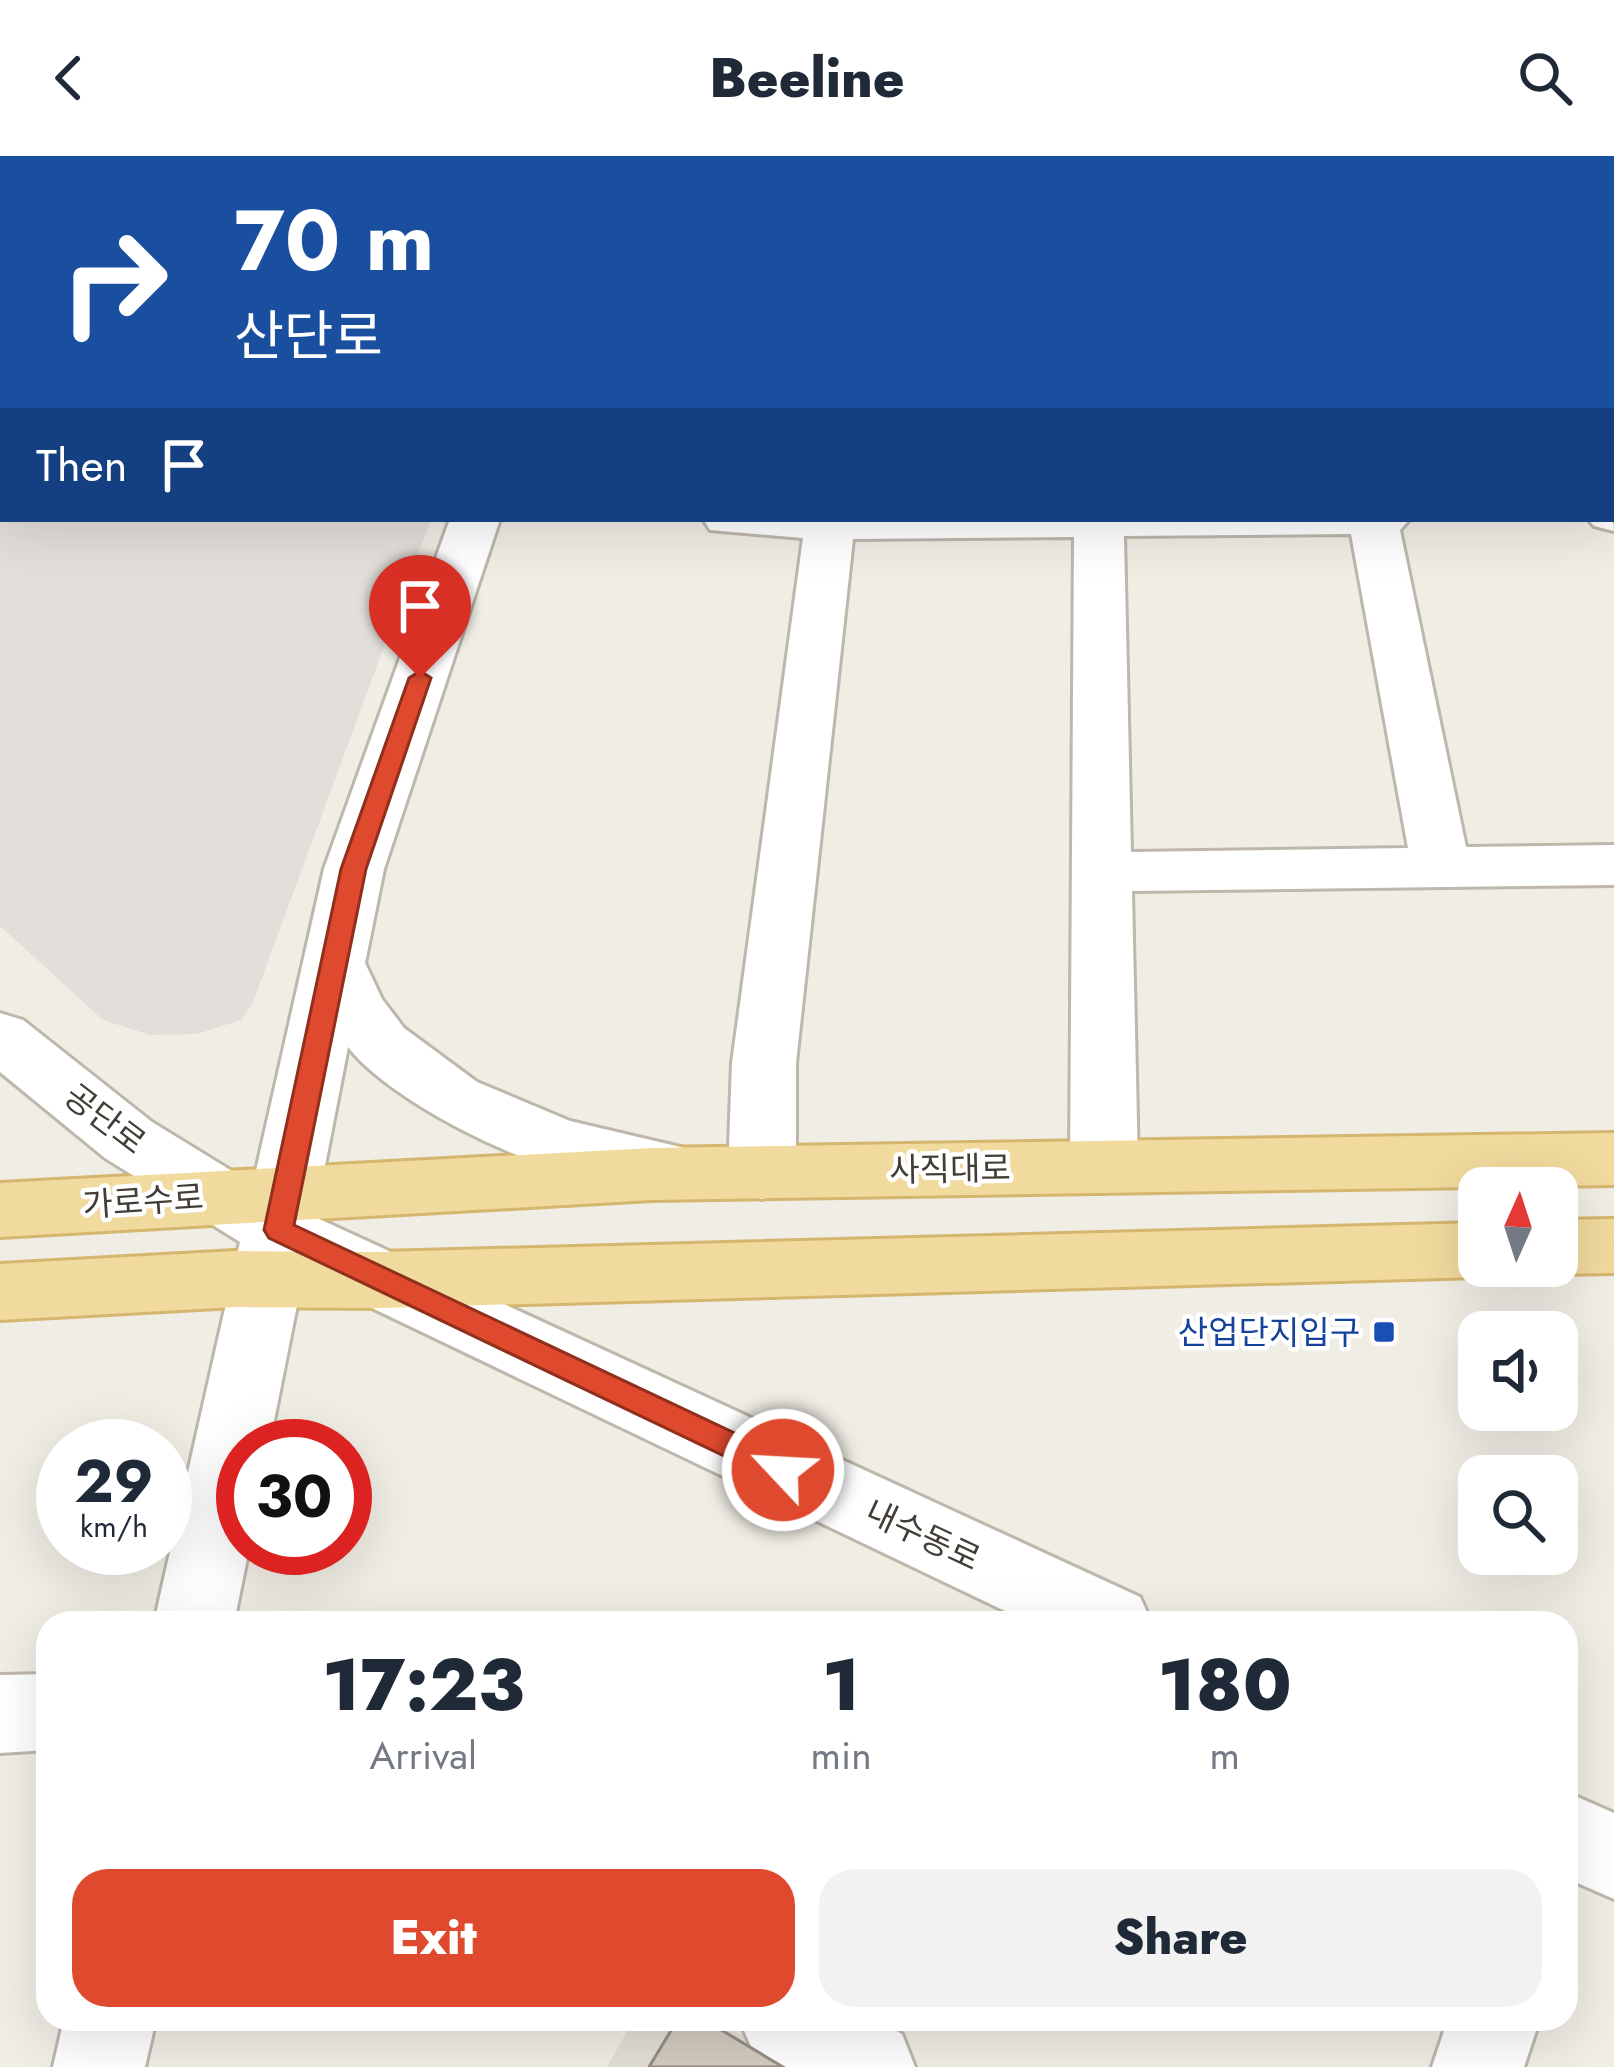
<!DOCTYPE html>
<html lang="en">
<head>
<meta charset="utf-8">
<style>
  :root { --surface:#fff; --page:#f2f2f3; --text:#1f2937; --muted:#747a83; --accent:#df492d }
  body { margin:0; font-family:Jost,"Noto Sans KR",sans-serif; background:var(--page); color:var(--text); height:100vh; display:flex; flex-direction:column; font-size:45px; white-space:nowrap }
  * { box-sizing:border-box; margin:0 }
  p { font-size:39px; color:var(--muted) }
  .icon { flex:none; width:66px; height:66px; fill:none; stroke:currentColor; stroke-width:2; stroke-linecap:round; stroke-linejoin:round }
  .map { position:relative; flex:1; overflow:hidden }
  .details { position:absolute; left:36px; top:1455px; width:1542px; height:420px; display:flex; flex-direction:column; background:var(--surface); border-radius:36px; box-shadow:0 12px 48px #0002 }
  .details>* { flex:none }
  .top-card { position:absolute; left:0px; top:0px; width:1614px; height:366px; box-shadow:0 12px 48px #0002; background:#1a4fa0; color:#fff; overflow:hidden }
  .needle { width:78px; rotate:3deg }
  .tools { position:absolute; left:1458px; top:1011px; display:grid; gap:24px }
  .tools a { display:grid; place-items:center; width:120px; height:120px; border-radius:24px; background:var(--surface); box-shadow:0 12px 48px #0002; font-size:60px }
  .speed { position:absolute; left:36px; top:1263px; display:flex; gap:24px; font-size:60px; font-weight:700; text-align:center }
  .speed>* { display:grid; place-content:center; width:156px; height:156px; border-radius:50%; background:var(--surface); box-shadow:0 12px 48px #0002; line-height:1 }
  .speed small { font-size:30px; font-weight:400 }
  .speed .limit { border:18px solid #d22; background:#fff; color:#111 }
  .pin { position:absolute; display:grid; place-items:center; width:102px; height:102px; color:#fff; margin:-123px -51px; border-radius:50% 50% 50% 0; rotate:-45deg; box-shadow:0 0 12px #0007 }
  .pin .icon { rotate:45deg }
  .me { position:absolute; width:132px; margin:-66px; rotate:295deg; stroke-linejoin:round; filter:drop-shadow(0 0 9px #0008) }
  .turn { display:flex; align-items:center; gap:42px; height:252px; padding:0 36px; font-size:54px }
  .turn .icon { width:156px; height:156px; stroke-width:2.5 }
  .turn b { display:block; font-size:84px; line-height:102px }
  .then { display:flex; align-items:center; height:114px; padding:0 36px; background:#0003; gap:24px; font-size:45px }
  .eta { display:flex; justify-content:space-evenly; align-items:center; height:204px; text-align:center }
  .eta b { font-size:72px; font-weight:800; line-height:84px }
  .button { display:flex; gap:24px; margin-top:auto; padding:24px 36px }
  .button a { flex:1; height:138px; border-radius:36px; background:var(--accent); color:#fff; font-size:48px; font-weight:800; line-height:138px; text-align:center }
  .button a+a { background:var(--page); color:var(--text) }
  header { display:flex; justify-content:space-between; align-items:center; height:156px; padding:0 36px; background:var(--surface); font-size:54px; font-weight:800 }
  .map>svg:first-child { display:block }
  .residential { fill:#e3dfd4 }
  .industrial { fill:#e2dfda }
  .lines { fill:none; stroke-linecap:round; stroke-linejoin:round }
  .minor-casing { stroke:#bdb7ac; stroke-width:6 }
  .major-casing { stroke:#d4b66f; stroke-width:6 }
  .minor { fill:#fff; fill-rule:evenodd }
  .major { fill:#f1da9d; fill-rule:evenodd }
  .wall { fill:#b5afa4 }
  .building { fill:#d3cbbf; stroke:#948e86; stroke-width:3 }
  .route { fill:#df492d; stroke:#912f1d; stroke-width:3 }
  .transit-dot { fill:#1a4fb4; stroke:#fff; stroke-width:4.5 }
  .labels { text-anchor:middle; dominant-baseline:central; stroke-width:9; stroke-linejoin:round; paint-order:stroke }
  .street-label { font-size:33px; fill:#423d35; stroke:#fff }
  .transit-label { font-size:33px; fill:#164399; stroke:#fff; text-anchor:end }
</style>
</head>
<body>
<header><svg class="icon" aria-label="back" viewBox="0 0 24 24"><path d="M15 5l-7 7 7 7"/></svg>Beeline<svg class="icon" aria-label="search" viewBox="0 0 24 24"><circle cx="10" cy="10" r="6"/><path d="M15 15l6 6"/></svg></header>
<div class="map">
<svg width="1614" height="1911" viewBox="0 0 1614 1911">
  <rect width="100%" height="100%" fill="#f0ede5"/>
  <polygon class="residential" points="634,1863 713,1863 798,1911 607,1911"/>
  <polygon class="industrial" points="0,0 567,0 3,3 3,363 431,363 252,849 241,864 197,878 150,879 103,864 0,770"/>
  <g class="lines">
    <defs>
      <g id="minor">
        <polygon points="587,0 627,0 586,3"/>
        <polygon points="1278,0 1318,0 1319,3 1279,3"/>
        <polygon points="1614,9 1614,34 1611,35 1611,10"/>
        <polygon points="1611,242 1614,243 1614,279 1611,278"/>
        <polygon points="1611,345 1614,375 1594,370 1588,363 1611,363"/>
        <path d="M450,363H500L384,713L365,807L382,843L404,872L477,926L570,965L706,997L716,1015L706,1033C621,1060 403,962 348,891L315,1061L1140,1441L1152,1467H1030L303,1119L269,1290H243V1392H249L234,1467H154L240,1086L105,1002L0,916V857L23,864L152,966L253,1028L324,713Z"/>
        <path d="M703,363H1410L1400,374L1466,691L1614,689V729L1132,735L1138,1011L1128,1029L1104,1037L1080,1029L1070,1011L1074,381L853,383L796,907V1017L786,1035L762,1043L738,1035L728,1017L732,907L803,382L710,374ZM1351,378L1408,692L1131,696L1124,380Z"/>
        <polygon points="48,1518 48,1594 0,1597 0,1519"/>
        <polygon points="1566,1636 1614,1657 1614,1743 1566,1722"/>
        <polygon points="64,1863 156,1863 145,1911 53,1911"/>
        <polygon points="739,1863 875,1863 902,1878 915,1911 780,1911 753,1895"/>
        <polygon points="1448,1863 1540,1863 1524,1911 1432,1911"/>
      </g>
      <g id="major">
        <polygon points="1614,977 1614,1029 652,1044 0,1081 0,1027 652,992"/>
        <polygon points="1614,1063 1614,1117 1557,1118 1532,1110 1557,1110 1557,1064"/>
        <polygon points="1479,1067 1479,1110 1505,1110 1479,1121 381,1152 235,1151 0,1164 0,1108 235,1095 381,1096"/>
      </g>
    </defs>
    <use href="#minor" class="minor-casing"/>
    <use href="#major" class="major-casing"/>
    <use href="#minor" class="minor"/>
    <use href="#major" class="major"/>
  </g>
  <g class="wall">
    <polygon points="0,0 555,0 554,3 3,3 3,140 0,140"/>
    <polygon points="1219,0 1275,0 1274,3"/>
  </g>
  <g class="building">
    <polygon points="0,0 499,0 497,3 3,3 3,103 0,102"/>
    <polygon points="678,1863 703,1863 783,1911 649,1911"/>
  </g>
  <polygon class="route" points="420,515 431,522 366,713 294,1069 794,1305 799,1314 794,1323 783,1327 772,1323 269,1082 264,1074 341,713 409,522"/>
  <rect class="transit-dot" x="1372" y="1164" width="24" height="24" rx="6"/>
  <g class="labels">
    <g class="street-label">
      <text transform="translate(105 963) rotate(37)">공단로</text>
      <text transform="translate(950 1013) rotate(-1)">사직대로</text>
      <text transform="translate(143 1045) rotate(-4)">가로수로</text>
      <text transform="translate(923 1379) rotate(25)">내수동로</text>
    </g>
    <g class="transit-label">
      <text x="1360" y="1176">산업단지입구</text>
    </g>
  </g>
</svg>
<div class="tools">
<a><svg class="needle" viewBox="-14 -14 28 28"><path d="M0-13l5 13h-10z" fill="#e53935"/><path d="M0 13l5-13h-10z" fill="#747a83"/></svg></a>
<a><svg class="icon" aria-label="sound" viewBox="0 0 24 24"><path d="M4 9h4l5-4v14l-5-4H4zM17 9q2 3 0 6"/></svg></a>
<a><svg class="icon" aria-label="search" viewBox="0 0 24 24"><circle cx="10" cy="10" r="6"/><path d="M15 15l6 6"/></svg></a>
</div>
<div class="speed"><div>29<small>km/h</small></div><div class="limit">30</div></div>
<div class="pin" style="left:420px;top:522px;background:#d93025"><svg class="icon" aria-label="arrive" viewBox="0 0 24 24"><path d="M6 21V4h12l-3 4 3 4H6"/></svg></div>
<svg class="me" style="left:783px;top:1314px" viewBox="-20 -20 40 40"><circle r="17" fill="#df492d" stroke="#fff" stroke-width="3"/><path d="M0-11L8 9 0 5-8 9z" fill="#fff"/></svg>
<div class="top-card">
<div class="turn"><svg class="icon" aria-label="right" viewBox="0 0 24 24"><path d="M7 20v-9h11M14 6l5 5-5 5"/></svg><div><b>70 m</b>산단로</div></div>
<div class="then">Then<svg class="icon" aria-label="arrive" viewBox="0 0 24 24"><path d="M6 21V4h12l-3 4 3 4H6"/></svg></div>
</div>
<section class="details">
<div class="eta">
<div><b>17:23</b><p>Arrival</p></div>
<div><b>1</b><p>min</p></div>
<div><b>180</b><p>m</p></div>
</div>
<div class="button"><a>Exit</a><a>Share</a></div>
</section>
</div>
</body>
</html>
